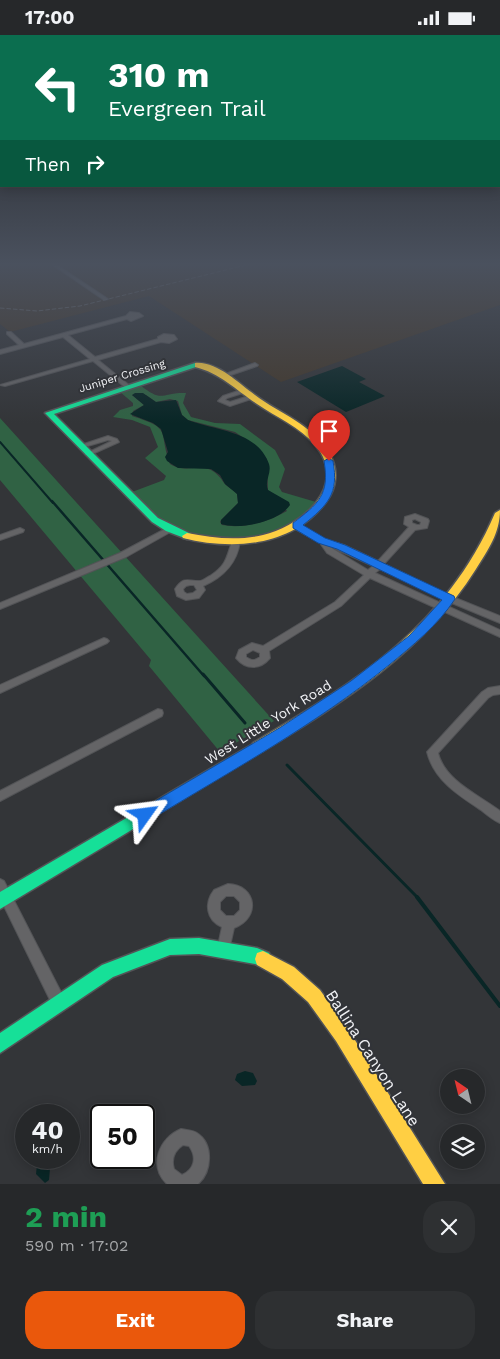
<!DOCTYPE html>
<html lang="en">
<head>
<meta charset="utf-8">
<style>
  :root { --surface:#26282a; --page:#2e3032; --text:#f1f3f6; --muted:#a4a6a8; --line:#424447; --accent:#ea580c }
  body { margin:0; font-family:"Work Sans",sans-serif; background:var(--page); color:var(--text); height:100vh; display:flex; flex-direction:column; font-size:19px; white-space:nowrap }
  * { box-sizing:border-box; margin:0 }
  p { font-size:16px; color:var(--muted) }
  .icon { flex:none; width:28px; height:28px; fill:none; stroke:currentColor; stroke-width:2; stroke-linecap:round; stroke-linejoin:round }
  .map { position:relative; height:1149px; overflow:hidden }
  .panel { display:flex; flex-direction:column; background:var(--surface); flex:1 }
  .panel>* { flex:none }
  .guide { position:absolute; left:0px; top:0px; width:500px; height:152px; box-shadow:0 2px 12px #0003,0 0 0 1px var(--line); background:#0b6e4f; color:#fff; overflow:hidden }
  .needle { width:32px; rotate:325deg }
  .controls { position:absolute; left:440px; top:1034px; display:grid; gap:10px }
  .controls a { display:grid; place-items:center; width:45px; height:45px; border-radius:50%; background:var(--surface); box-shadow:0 2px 12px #0003,0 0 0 1px var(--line); font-size:25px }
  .speed { position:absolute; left:15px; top:1069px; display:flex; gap:10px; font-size:25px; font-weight:700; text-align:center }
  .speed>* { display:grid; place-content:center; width:65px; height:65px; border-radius:50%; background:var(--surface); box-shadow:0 2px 12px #0003,0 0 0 1px var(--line); line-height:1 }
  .speed small { font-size:12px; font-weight:400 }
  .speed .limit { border:2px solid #111; border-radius:8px; background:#fff; color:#111 }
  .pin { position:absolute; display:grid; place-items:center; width:42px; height:42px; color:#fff; margin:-51px -21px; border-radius:50% 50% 50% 0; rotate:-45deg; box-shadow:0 0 5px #0007 }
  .pin .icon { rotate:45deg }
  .me { position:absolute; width:55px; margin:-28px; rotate:59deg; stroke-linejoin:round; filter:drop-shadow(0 0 4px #0008) }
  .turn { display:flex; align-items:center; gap:18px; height:105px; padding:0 25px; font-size:22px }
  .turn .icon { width:65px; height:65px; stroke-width:2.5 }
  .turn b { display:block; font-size:35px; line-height:42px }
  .then { display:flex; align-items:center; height:48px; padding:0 25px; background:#0003; gap:10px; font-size:19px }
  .round { display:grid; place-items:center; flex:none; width:52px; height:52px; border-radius:20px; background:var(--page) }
  .headline { display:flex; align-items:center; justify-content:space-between; height:85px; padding:0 25px }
  h1 { font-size:30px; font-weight:700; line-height:38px; color:#1e9e55 }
  .action { display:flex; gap:10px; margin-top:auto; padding:10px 25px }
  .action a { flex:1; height:58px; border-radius:20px; background:var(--accent); color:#fff; font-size:20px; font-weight:700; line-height:58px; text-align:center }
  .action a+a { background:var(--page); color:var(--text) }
  .status { display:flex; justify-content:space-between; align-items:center; height:35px; padding:0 25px; background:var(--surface); direction:ltr }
  .status svg { height:14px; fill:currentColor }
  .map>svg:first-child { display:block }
  .industrial { fill:#42382c }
  .green { fill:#306244; fill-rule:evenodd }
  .water { fill:#092626 }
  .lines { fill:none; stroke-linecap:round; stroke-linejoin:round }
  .stream-far3 { stroke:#092626; stroke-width:2 }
  .stream-far2 { stroke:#092626; stroke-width:2.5 }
  .stream-far1 { stroke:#092626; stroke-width:3 }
  .stream { stroke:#092626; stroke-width:4 }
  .street-casing { stroke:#535457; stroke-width:2 }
  .fast-casing { stroke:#535457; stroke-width:3 }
  .slow-casing { stroke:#535457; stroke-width:3 }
  .street { fill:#646466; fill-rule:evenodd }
  .fast { fill:#16e098; fill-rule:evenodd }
  .slow { fill:#ffcf43; fill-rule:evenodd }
  .rail { stroke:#6a6b6e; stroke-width:1; stroke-dasharray:4.5 2; stroke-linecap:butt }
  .route { fill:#1a73e8; stroke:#114b97 }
  .labels { text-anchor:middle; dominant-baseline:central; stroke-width:4; stroke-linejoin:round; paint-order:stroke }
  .far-street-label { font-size:11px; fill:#f2f3f6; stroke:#323439 }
  .street-label { font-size:14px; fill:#f2f3f6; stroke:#323439 }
  .near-street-label { font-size:16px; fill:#f2f3f6; stroke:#323439 }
</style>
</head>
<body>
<div class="status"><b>17:00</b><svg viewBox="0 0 49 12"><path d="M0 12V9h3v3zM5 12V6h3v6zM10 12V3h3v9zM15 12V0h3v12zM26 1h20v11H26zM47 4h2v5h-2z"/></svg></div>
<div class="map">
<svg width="500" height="1149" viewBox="0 0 500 1149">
  <rect width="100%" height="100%" fill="#333538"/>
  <polygon class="industrial" points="0,228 500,228 500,270 281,347 149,261 10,297 0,289"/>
  <g class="green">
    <path d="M140,350C164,369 160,357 186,358L183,368L191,382L215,388L240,389L275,415L285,434L279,452L282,457L316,467C309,474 302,481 293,487C257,509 199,509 163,486C151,479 142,467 132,457L164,445L166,441L145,423L158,412L150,392L132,385L113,382L120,375L133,371V368L119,356ZM132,360H146L156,367L170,364L178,366L182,380L188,385L235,397L253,409L267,424L268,455L276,461L287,476C268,487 244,494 222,490L220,487L221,485L238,468L237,459C233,454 227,452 224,448C206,420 191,442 170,429C158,395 173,394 132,381L133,376L144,370Z"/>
    <polygon points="0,383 274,686 220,717 149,631 151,625 0,445"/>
  </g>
  <g class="water">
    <polygon points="342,331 366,344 359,347 385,361 346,377 297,347"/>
    <path d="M135,358H143L156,367L176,365L182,380L188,385C215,396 257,395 269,429C272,438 264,446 268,455L289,467L290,470C279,487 239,495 221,489V485L238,468L237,459L225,449L220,440L211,434L178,433L167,426L165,422L168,417L161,394L153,388L130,379L144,370L132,360Z"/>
    <polygon points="245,1036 253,1038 257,1046 255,1050 242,1051 235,1045 237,1039"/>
    <polygon points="41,1126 45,1126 50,1133 49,1145 45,1148 36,1139 37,1130"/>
  </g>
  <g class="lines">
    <polyline class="stream-far3" points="0,407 53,468"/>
    <polyline class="stream-far2" points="52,466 204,641"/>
    <g class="stream-far1">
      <polyline points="203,639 245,688"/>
      <polyline points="287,730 418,863"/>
    </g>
    <polyline class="stream" points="417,862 500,971"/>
    <defs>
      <g id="street">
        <polygon points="50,228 54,228 108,264 104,265"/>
        <polygon points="130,277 139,278 143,281 131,286 127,284 68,300 95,322 158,304 158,302 164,299 174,300 177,304 169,308 161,307 98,325 130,351 130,353 126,353 93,326 5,351 0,350 90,324 63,302 0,319 0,315 19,310 7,299 7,297 11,297 24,309 126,281"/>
        <polygon points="255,328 258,330 257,331 225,342 220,341"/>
        <polygon points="244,354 246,355 246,357 227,363 225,365 230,367 252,360 255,362 254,363 230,371 218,366 223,361"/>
        <polygon points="108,401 117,404 119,407 90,420 86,420 85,419 112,406 108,405 81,413 78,411"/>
        <path d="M415,479L428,484L429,486L427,493L415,495L384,529L453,562L500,581V588L447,566L380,534L375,538L500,595V602L370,543L341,571L269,616L270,623C260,635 246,635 236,623L239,615L252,608L263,611L335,567L364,540L327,518L320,508L293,493L292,491L293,489H299L323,504L344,510L378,526L409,492L404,489L405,482ZM415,484L421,487L420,490H417L412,488V485ZM331,512L373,531L368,535L333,514ZM253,615L260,618V622C254,626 252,626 246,622V619Z"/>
        <polygon points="20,493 24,495 23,497 0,505 0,500"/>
        <polygon points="167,493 170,493 174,495 126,522 0,574 0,568 120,518"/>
        <path d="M233,504H236L240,506C237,529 223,542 203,551L205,555L199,563L186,565L177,561L175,554C184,541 187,546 199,546C203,546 207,542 210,541C228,529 226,522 233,504ZM190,550H194L197,555L193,558L187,559L184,557L183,554L186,551Z"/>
        <polygon points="104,603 107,604 109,606 107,608 0,658 0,650"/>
        <path d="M500,651V659L493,660L488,663L438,718C445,746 479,760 500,776V788C493,785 487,780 481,775C458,760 434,745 427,717L482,657L488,653Z"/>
        <polygon points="158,674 162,675 163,678 162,681 0,766 0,756"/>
        <polygon points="0,844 4,846 64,963 66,968 64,973 59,975 54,973 0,863"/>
        <path d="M228,849C257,850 261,883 234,893L228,920L223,921L218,920L217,915L222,892C206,885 204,868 214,855ZM226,861H234L240,867V875L234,881H226L220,875V867Z"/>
        <path d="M181,1094C186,1095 193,1095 197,1098C214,1109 212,1137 198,1149H167C148,1131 159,1103 181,1094ZM183,1110L189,1111C197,1122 195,1134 182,1140L174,1134C171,1124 174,1116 183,1110Z"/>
      </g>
      <g id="fast">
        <polygon points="195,328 202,330 54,379 158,483 191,499 192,501 187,504 166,496 152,487 45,378"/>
        <polygon points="258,706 263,708 265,712 263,716 0,874 0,857"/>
        <polygon points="199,903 257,913 269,918 271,924 269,930 263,932 255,929 199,919 170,920 113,942 0,1018 0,998 102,930 170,904"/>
      </g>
      <g id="slow">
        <path d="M195,328C217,326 238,348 255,360C280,379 312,389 329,418C339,434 337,453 326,467C293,511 234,516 183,503L182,501L187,498C212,503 238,506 263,500C301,491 349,452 316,411C300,392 276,382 257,369C236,355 220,338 195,332Z"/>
        <path d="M500,475C500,498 488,515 476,534C425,616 343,667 263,716L258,718L253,716L251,712L253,708C356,647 446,592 495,478Z"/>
        <polygon points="263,916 294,932 320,955 348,994 445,1149 423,1149 336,1006 308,967 282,944 257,930 255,924 257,918"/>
      </g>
    </defs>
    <use href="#street" class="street-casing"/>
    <use href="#fast" class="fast-casing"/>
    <use href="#slow" class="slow-casing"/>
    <use href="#street" class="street"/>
    <use href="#fast" class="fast"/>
    <use href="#slow" class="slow"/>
    <polyline class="rail" points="0,273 37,276 80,271 254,228"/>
  </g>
  <linearGradient id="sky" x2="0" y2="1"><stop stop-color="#1c1d1f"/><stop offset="0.59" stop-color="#4a515e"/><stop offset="1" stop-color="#4a515e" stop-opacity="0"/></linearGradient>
  <rect width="500" height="388" fill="url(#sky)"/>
  <path class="route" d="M329,423L333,426C339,459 328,470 303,490L325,503L345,510L454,561L455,564C438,590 412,611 389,630C315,690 231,736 150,785L145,787L140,785L138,780L140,775L281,692L351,646L409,601L442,565L337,514L318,508L293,493V488C318,469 330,460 324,426Z"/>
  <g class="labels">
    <g class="far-street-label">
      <text transform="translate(122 341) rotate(-17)">Juniper Crossing</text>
    </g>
    <g class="street-label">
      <text transform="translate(268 687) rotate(-32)">West Little York Road</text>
    </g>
    <g class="near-street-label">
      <text transform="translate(373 1023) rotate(57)">Ballina Canyon Lane</text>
    </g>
  </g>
</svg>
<div class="controls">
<a><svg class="needle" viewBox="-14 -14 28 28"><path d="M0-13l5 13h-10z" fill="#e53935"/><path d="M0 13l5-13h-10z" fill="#a4a6a8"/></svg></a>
<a><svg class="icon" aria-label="layers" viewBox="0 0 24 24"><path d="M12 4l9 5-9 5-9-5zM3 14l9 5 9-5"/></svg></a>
</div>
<div class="speed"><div>40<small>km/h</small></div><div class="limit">50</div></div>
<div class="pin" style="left:329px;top:426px;background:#d93025"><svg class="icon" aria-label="arrive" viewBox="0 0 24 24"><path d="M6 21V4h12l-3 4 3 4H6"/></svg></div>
<svg class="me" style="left:145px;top:780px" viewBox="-20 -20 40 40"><path d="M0-17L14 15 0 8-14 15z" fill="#1a73e8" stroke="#fff" stroke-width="4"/></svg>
<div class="guide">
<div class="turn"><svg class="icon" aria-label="left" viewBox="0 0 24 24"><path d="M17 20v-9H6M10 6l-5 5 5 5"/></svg><div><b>310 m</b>Evergreen Trail</div></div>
<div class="then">Then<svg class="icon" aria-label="right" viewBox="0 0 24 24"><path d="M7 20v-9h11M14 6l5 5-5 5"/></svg></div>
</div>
</div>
<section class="panel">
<div class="headline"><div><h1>2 min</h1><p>590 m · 17:02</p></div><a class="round"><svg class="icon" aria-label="close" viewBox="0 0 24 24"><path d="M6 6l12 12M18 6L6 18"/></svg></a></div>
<div class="action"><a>Exit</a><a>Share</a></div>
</section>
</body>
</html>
